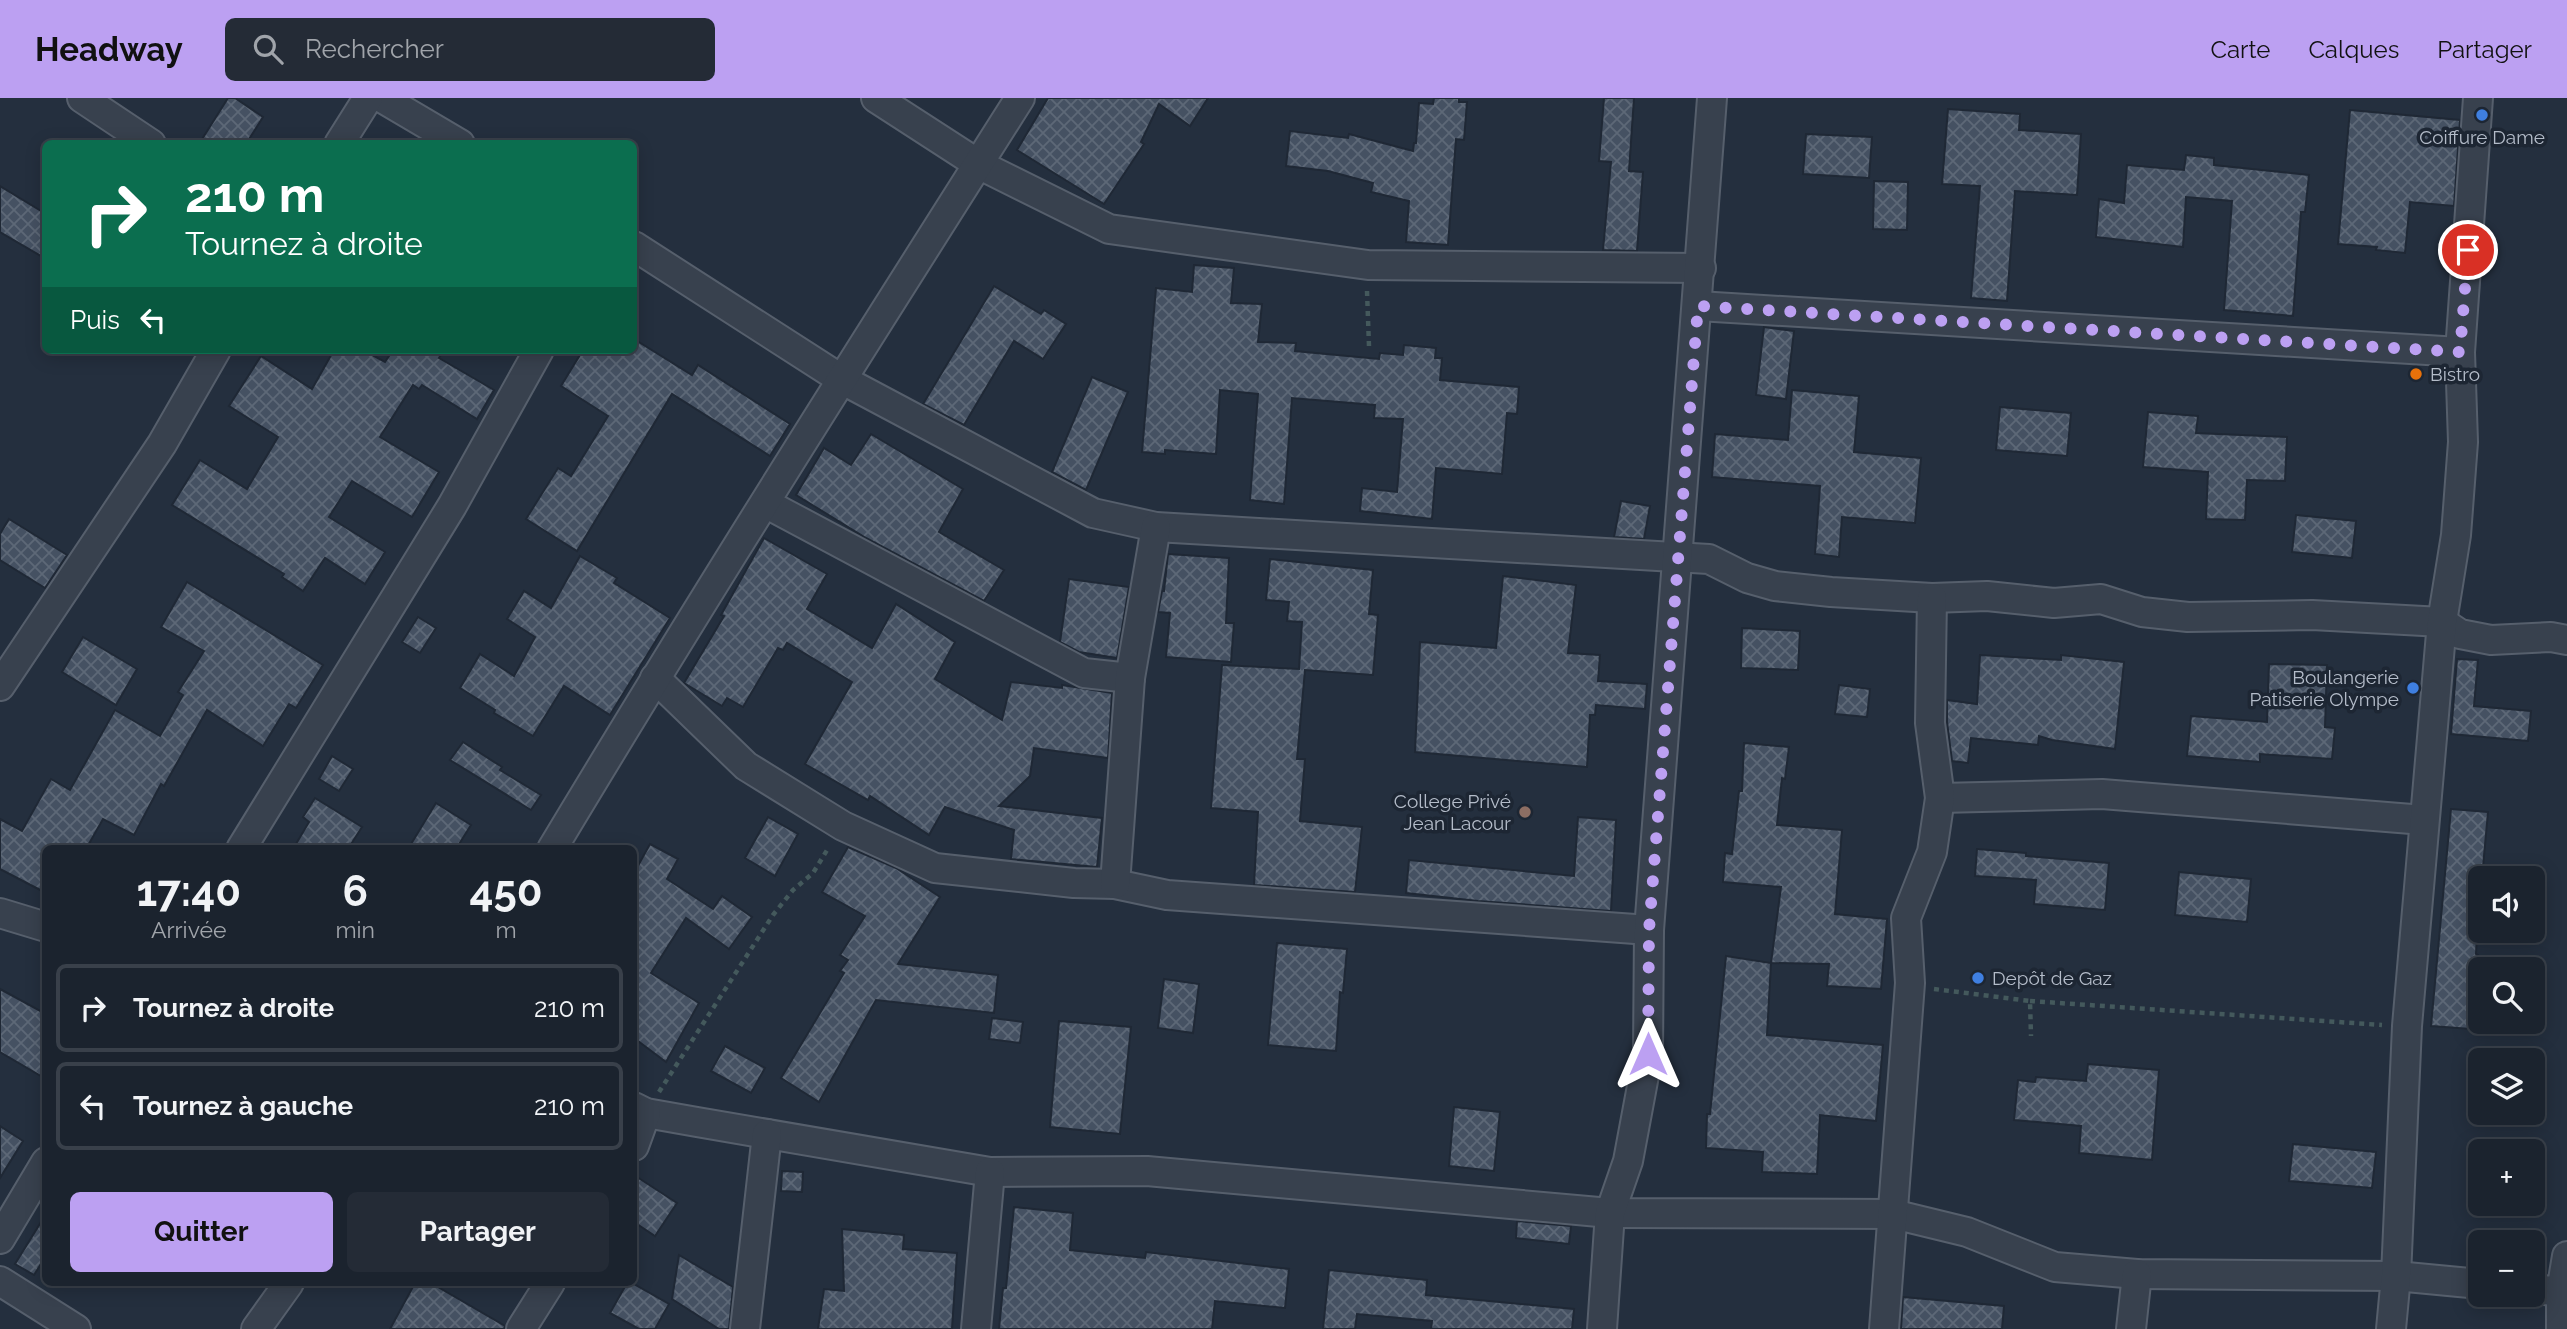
<!DOCTYPE html>
<html lang="fr">
<head>
<meta charset="utf-8">
<style>
  :root { --surface:#1b232e; --page:#242b36; --text:#f1f3f6; --muted:#a0a4aa; --line:#39404a; --accent:#bca0f2 }
  body { margin:0; font-family:Raleway,sans-serif; background:var(--page); color:var(--text); height:100vh; display:flex; flex-direction:column; font-size:26px; white-space:nowrap }
  * { box-sizing:border-box; margin:0 }
  p { font-size:23px; color:var(--muted) }
  .icon { flex:none; width:38px; height:38px; fill:none; stroke:currentColor; stroke-width:2; stroke-linecap:round; stroke-linejoin:round }
  .map { position:relative; flex:1; overflow:hidden }
  .panel { position:absolute; left:42px; top:747px; width:595px; height:441px; display:flex; flex-direction:column; background:var(--surface); border-radius:10px; box-shadow:0 4px 18px #0003,0 0 0 2px var(--line) }
  .panel>* { flex:none }
  .top-card { position:absolute; left:42px; top:42px; width:595px; height:214px; border-radius:10px; box-shadow:0 4px 18px #0003,0 0 0 2px var(--line); background:#0b6e4f; color:#fff; overflow:hidden }
  .tools { position:absolute; left:2468px; top:768px; display:grid; gap:14px }
  .tools a { display:grid; place-items:center; width:77px; height:77px; border-radius:10px; background:var(--surface); box-shadow:0 4px 18px #0003,0 0 0 2px var(--line); font-size:35px }
  .pin { position:absolute; display:grid; place-items:center; width:60px; height:60px; color:#fff; margin:-30px; border:4px solid #fff; border-radius:50%; box-shadow:0 2px 7px #0007 }
  .me { position:absolute; width:77px; margin:-38px; rotate:0deg; stroke-linejoin:round; filter:drop-shadow(0 0 5px #0008) }
  .turn { display:flex; align-items:center; gap:24px; height:147px; padding:0 28px; font-size:32px }
  .turn .icon { width:91px; height:91px; stroke-width:2.5 }
  .turn b { display:block; font-size:49px; line-height:60px }
  .then { display:flex; align-items:center; height:66px; padding:0 28px; background:#0003; gap:14px; font-size:26px }
  .eta { display:flex; justify-content:space-evenly; align-items:center; height:119px; text-align:center }
  .eta b { font-size:42px; font-weight:700; line-height:49px }
  .primary-button { display:flex; gap:14px; margin-top:auto; padding:14px 28px }
  .primary-button a { flex:1; height:80px; border-radius:10px; background:var(--accent); color:#111; font-size:28px; font-weight:700; line-height:80px; text-align:center }
  .primary-button a+a { background:var(--page); color:var(--text) }
  ul { padding:0; list-style:none }
  li { display:flex; align-items:center; gap:21px; height:88px; margin:0 14px 10px; padding:0 14px; border:4px solid var(--line); border-radius:10px }
  li div { flex:1 }
  li b { display:block; font-size:26px }
  li em { font-style:normal }
  header { display:flex; align-items:center; gap:42px; box-sizing:border-box; height:98px; padding:0 35px; background:var(--accent); color:#111 }
  header strong { font-size:33px }
  nav { display:flex; gap:38px; margin-inline-start:auto; font-size:24px }
  .search { width:490px; height:63px; background:var(--page); display:flex; align-items:center; gap:18px; box-sizing:border-box; padding:0 24px; border-radius:10px; color:var(--muted); font-size:26px }
  .map>svg:first-child { display:block }
  .building { fill:url(#building-cross-hatch); stroke:#1f2835; stroke-width:2 }
  .lines { fill:none; stroke-linecap:round; stroke-linejoin:round }
  .street-casing { stroke:#565f6c; stroke-width:32 }
  .path { stroke:#44595c; stroke-width:4.5; stroke-dasharray:5 5; stroke-linecap:butt }
  .street { stroke:#38414e; stroke-width:28 }
  .route { stroke:#bca0f2; stroke-width:12; stroke-dasharray:0 21.6 }
  .shop-dot { fill:#3f7fe0; stroke:#1d2633; stroke-width:2.5 }
  .food-dot { fill:#e8710a; stroke:#1d2633; stroke-width:2.5 }
  .education-dot { fill:#8d6e63; stroke:#1d2633; stroke-width:2.5 }
  .labels { text-anchor:middle; dominant-baseline:central; stroke-width:7; stroke-linejoin:round; paint-order:stroke }
  .poi-label { font-size:19px; fill:#b4bcc9; stroke:#1d2633; text-anchor:start }
</style>
</head>
<body>
<header>
<strong>Headway</strong>
<div class="search"><svg class="icon" aria-label="search" viewBox="0 0 24 24"><circle cx="10" cy="10" r="6"/><path d="M15 15l6 6"/></svg>Rechercher</div>
<nav><a>Carte</a><a>Calques</a><a>Partager</a></nav>
</header>
<div class="map">
<svg width="2567" height="1231" viewBox="0 0 2567 1231">
  <defs>
    <pattern id="building-cross-hatch" width="8" height="8" patternUnits="userSpaceOnUse" patternTransform="scale(1.75)"><rect width="8" height="8" fill="#455162"/><path d="M0 0l8 8M0 8l8-8" fill="none" stroke="#5d6877"/></pattern>
  </defs>
  <rect width="100%" height="100%" fill="#242f3e"/>
  <g class="building">
    <polygon points="228,0 235,0 263,19 246,46 199,46"/>
    <polygon points="1048,0 1208,0 1190,28 1159,6 1141,44 1144,46 1104,106 1017,52"/>
    <polygon points="1434,0 1459,0 1459,4 1467,4 1464,42 1456,41 1448,147 1406,144 1409,103 1371,94 1373,85 1328,73 1286,68 1290,33 1348,40 1349,36 1413,53 1414,45 1416,45 1419,5 1433,6"/>
    <polygon points="1604,0 1634,0 1629,73 1643,74 1637,153 1603,152 1611,64 1599,63"/>
    <polygon points="1948,11 2020,16 2019,32 2081,36 2077,97 2015,93 2007,203 1971,200 1980,88 1942,86"/>
    <polygon points="2350,12 2460,22 2454,108 2410,104 2405,155 2376,152 2377,149 2338,146"/>
    <polygon points="1806,36 1872,39 1869,80 1803,76"/>
    <polygon points="2186,57 2214,60 2214,67 2309,77 2305,114 2301,114 2293,218 2224,212 2232,103 2186,99 2183,149 2096,139 2099,101 2124,105 2127,67 2184,72"/>
    <polygon points="1874,83 1908,84 1907,132 1873,131"/>
    <polygon points="0,88 46,116 46,161 0,134"/>
    <polygon points="1194,167 1234,170 1231,205 1262,206 1258,244 1296,245 1295,253 1379,261 1380,255 1403,257 1404,247 1436,250 1435,260 1442,260 1440,282 1519,289 1517,316 1507,315 1502,376 1436,370 1432,421 1360,413 1362,390 1397,394 1403,321 1374,320 1375,307 1292,300 1284,406 1250,402 1258,296 1220,292 1216,356 1165,352 1165,356 1142,354 1156,190 1192,194"/>
    <polygon points="994,188 1041,216 1044,212 1066,226 1043,261 1014,243 964,327 923,306"/>
    <polygon points="1764,229 1794,233 1786,301 1756,297"/>
    <polygon points="634,241 692,277 698,267 790,326 770,358 672,296 577,453 526,421 558,370 571,378 608,318 561,288 583,252 634,252"/>
    <polygon points="334,252 363,252 385,264 393,252 444,252 439,260 494,292 477,321 422,287 419,291 413,287 380,339 439,374 412,419 352,383 329,419 385,454 365,486 325,460 303,493 282,479 284,476 172,407 200,362 247,391 278,339 229,308 261,258 312,291"/>
    <polygon points="1092,279 1128,294 1086,392 1052,374"/>
    <polygon points="1792,292 1859,298 1854,354 1921,360 1915,425 1842,419 1839,459 1815,456 1820,388 1712,379 1715,336 1788,342"/>
    <polygon points="2000,309 2071,315 2067,358 1996,352"/>
    <polygon points="2148,314 2198,318 2196,335 2287,339 2285,383 2247,382 2245,422 2206,421 2208,374 2143,369"/>
    <polygon points="871,336 963,391 939,434 1004,472 984,503 866,440 796,397 824,350 851,367"/>
    <polygon points="1621,403 1650,408 1644,441 1614,439"/>
    <polygon points="2296,417 2356,423 2352,460 2292,454"/>
    <polygon points="9,421 67,457 45,490 0,462 0,436"/>
    <polygon points="764,440 827,476 807,511 872,550 896,506 955,544 935,581 1002,622 1011,584 1062,590 1062,587 1112,595 1108,660 1034,650 1030,678 999,708 1102,720 1097,769 1011,761 1014,732 945,709 929,737 870,698 868,702 805,666 852,584 787,545 783,552 778,550 743,609 727,600 722,608 684,585 724,518 721,517"/>
    <polygon points="1168,456 1229,460 1226,525 1234,525 1231,564 1166,559 1170,515 1158,514 1162,493 1164,493"/>
    <polygon points="580,458 617,480 614,485 670,520 610,617 564,588 533,638 494,615 495,612 460,590 480,556 514,578 535,539 507,521 524,493 551,510"/>
    <polygon points="1270,461 1373,472 1369,516 1378,517 1373,577 1305,572 1297,661 1305,661 1300,723 1362,729 1355,794 1254,787 1258,714 1211,710 1222,567 1299,571 1302,524 1287,523 1289,504 1266,502"/>
    <polygon points="1503,478 1576,487 1568,555 1600,557 1598,583 1647,586 1645,611 1596,607 1595,617 1590,617 1587,669 1415,654 1420,544 1496,550"/>
    <polygon points="1069,481 1129,489 1117,560 1079,554 1060,544"/>
    <polygon points="187,484 323,567 296,610 289,606 263,648 207,612 164,688 161,686 134,737 103,721 86,751 46,751 46,795 0,771 0,721 22,733 51,681 70,692 115,612 160,638 183,597 178,594 204,553 161,529"/>
    <polygon points="418,519 436,530 420,555 402,544"/>
    <polygon points="1742,530 1800,533 1798,572 1741,570"/>
    <polygon points="83,539 137,571 116,607 62,574"/>
    <polygon points="1980,557 2061,562 2061,557 2124,564 2115,651 2052,642 2039,638 2038,647 1971,640 1968,665 1952,663 1947,624 1947,602 1977,606"/>
    <polygon points="2457,561 2478,562 2474,608 2531,613 2528,643 2451,636"/>
    <polygon points="2269,566 2327,567 2325,629 2335,630 2332,661 2260,656 2260,664 2187,658 2191,618 2267,624"/>
    <polygon points="1839,587 1870,591 1867,619 1835,616"/>
    <polygon points="463,644 502,669 500,672 541,697 531,712 450,662"/>
    <polygon points="1744,645 1789,649 1785,681 1782,680 1777,727 1842,732 1835,816 1887,821 1881,891 1827,888 1829,866 1771,865 1781,789 1723,784 1725,755 1732,756 1739,693 1742,693"/>
    <polygon points="332,658 353,671 339,693 319,681"/>
    <polygon points="315,700 362,729 348,751 293,751 309,724 303,719"/>
    <polygon points="436,705 471,727 456,751 408,751"/>
    <polygon points="2451,711 2488,714 2482,780 2480,780 2476,856 2478,857 2471,931 2431,928"/>
    <polygon points="768,719 798,736 775,778 745,760"/>
    <polygon points="1578,719 1616,722 1611,813 1478,803 1406,795 1409,762 1574,778"/>
    <polygon points="650,746 678,761 667,781 713,811 722,798 752,819 729,851 686,820 651,875 699,905 666,964 634,940 634,775"/>
    <polygon points="848,749 896,770 940,799 898,866 998,877 994,915 876,902 819,1004 781,980 844,875 840,873 848,862 840,857 865,818 822,794"/>
    <polygon points="1977,751 2026,755 2026,758 2109,765 2105,812 2034,806 2036,782 1975,778"/>
    <polygon points="2179,774 2251,781 2247,824 2175,817"/>
    <polygon points="1277,845 1347,851 1343,895 1340,894 1336,953 1268,947"/>
    <polygon points="1726,858 1771,865 1767,937 1883,947 1876,1023 1820,1017 1817,1076 1762,1074 1763,1054 1706,1050 1707,1016 1710,1016"/>
    <polygon points="1164,881 1199,886 1193,935 1158,930"/>
    <polygon points="0,891 46,916 46,981 0,954"/>
    <polygon points="992,920 1023,924 1020,945 989,941"/>
    <polygon points="1059,923 1131,929 1120,1036 1050,1029"/>
    <polygon points="725,948 765,970 751,995 711,973"/>
    <polygon points="2088,966 2159,972 2152,1062 2079,1055 2081,1028 2014,1022 2018,982 2035,984 2036,979 2086,983"/>
    <polygon points="1454,1009 1500,1014 1494,1073 1449,1068"/>
    <polygon points="0,1028 23,1043 0,1080"/>
    <polygon points="2293,1046 2376,1054 2372,1090 2289,1083"/>
    <polygon points="782,1073 803,1074 802,1094 781,1093"/>
    <polygon points="634,1077 677,1105 655,1138 634,1124"/>
    <polygon points="1014,1109 1073,1115 1070,1152 1145,1160 1146,1154 1289,1171 1285,1210 1215,1203 1212,1231 999,1231 1003,1190 1006,1190"/>
    <polygon points="46,1116 46,1158 34,1177 15,1166"/>
    <polygon points="1517,1123 1571,1128 1569,1146 1516,1140"/>
    <polygon points="842,1131 904,1137 903,1151 957,1155 952,1231 818,1231 824,1191 844,1193"/>
    <polygon points="679,1157 733,1189 729,1231 719,1231 672,1201"/>
    <polygon points="1329,1172 1427,1182 1426,1197 1574,1211 1572,1231 1431,1231 1432,1223 1357,1216 1355,1231 1323,1231"/>
    <polygon points="415,1185 431,1185 505,1228 504,1231 390,1231"/>
    <polygon points="627,1185 632,1185 669,1206 655,1231 639,1231 610,1215"/>
    <polygon points="1903,1199 2004,1208 2002,1231 1901,1231"/>
  </g>
  <g class="lines">
    <defs>
      <g id="street">
        <polyline points="82,0 151,46"/>
        <polyline points="382,0 460,46"/>
        <polyline points="876,0 978,66 1109,131 1368,167 1701,170"/>
        <polyline points="339,46 368,0"/>
        <polyline points="634,148 841,281 1093,415 1156,429 1709,461 1747,480 1775,488 1831,494 1932,500 1987,498 2054,505 2101,501 2142,514 2188,519 2312,517 2442,524 2460,536 2491,542 2551,539 2567,542"/>
        <polyline points="1698,208 2460,254"/>
        <polyline points="765,405 1084,575 1130,580"/>
        <polyline points="655,580 746,668 843,728 935,770 1074,785 1115,786 1167,797 1649,832"/>
        <polyline points="0,588 162,346 216,252"/>
        <polyline points="1940,700 2102,696 2424,722"/>
        <polyline points="241,751 452,408 539,252"/>
        <path d="M552,751C704,498 862,249 1020,0"/>
        <polyline points="1115,786 1130,580 1156,429"/>
        <polyline points="0,815 46,829"/>
        <polyline points="634,1009 646,1015 697,1024 990,1074 1147,1073 1610,1115 1893,1116 1967,1134 2055,1169 2137,1176 2396,1178 2480,1186"/>
        <polyline points="634,1048 646,1015"/>
        <polyline points="0,1141 46,1064"/>
        <polyline points="0,1183 76,1231"/>
        <polyline points="2532,1191 2567,1194"/>
        <polyline points="256,1231 289,1185"/>
        <polyline points="521,1231 550,1185"/>
        <polyline points="745,1231 767,1036"/>
        <polyline points="976,1231 990,1074"/>
        <polyline points="1602,1231 1610,1115 1628,1063 1648,956 1649,832 1712,0"/>
        <polyline points="1884,1231 1910,885 1906,820 1932,754 1940,700 1930,625 1932,500"/>
        <polyline points="2131,1231 2137,1176"/>
        <polyline points="2391,1231 2396,1178 2407,928 2442,524 2456,437 2463,344 2460,254 2478,0"/>
        <polyline points="2561,1231 2561,1194 2567,1158"/>
      </g>
    </defs>
    <use href="#street" class="street-casing"/>
    <g class="path">
      <polyline points="1367,193 1369,248"/>
      <polyline points="1934,891 2030,903 2031,938"/>
      <polyline points="2030,903 2382,927"/>
      <polyline points="659,994 773,817 793,792 813,775 829,749"/>
    </g>
    <use href="#street" class="street"/>
  </g>
  <g class="lines">
    <polyline class="route" points="1648,956 1649,832 1698,208 2460,254 2468,152"/>
  </g>
  <g class="shop-dot">
    <circle cx="2482" cy="17" r="7"/>
    <circle cx="2413" cy="590" r="7"/>
    <circle cx="1978" cy="880" r="7"/>
  </g>
  <circle class="food-dot" cx="2416" cy="276" r="7"/>
  <circle class="education-dot" cx="1525" cy="714" r="7"/>
  <g class="labels">
    <g class="poi-label">
      <text x="2482" y="39" text-anchor="middle">Coiffure Dame</text>
      <text x="2430" y="276">Bistro</text>
      <text x="2399" y="579" text-anchor="end">Boulangerie<tspan x="2399" dy="22">Patiserie Olympe</tspan></text>
      <text x="1511" y="703" text-anchor="end">College Privé<tspan x="1511" dy="22">Jean Lacour</tspan></text>
      <text x="1992" y="880">Depôt de Gaz</text>
    </g>
  </g>
</svg>
<div class="tools">
<a><svg class="icon" aria-label="sound" viewBox="0 0 24 24"><path d="M4 9h4l5-4v14l-5-4H4zM17 9q2 3 0 6"/></svg></a>
<a><svg class="icon" aria-label="search" viewBox="0 0 24 24"><circle cx="10" cy="10" r="6"/><path d="M15 15l6 6"/></svg></a>
<a><svg class="icon" aria-label="layers" viewBox="0 0 24 24"><path d="M12 4l9 5-9 5-9-5zM3 14l9 5 9-5"/></svg></a>
<a>+</a>
<a>−</a>
</div>
<div class="pin" style="left:2468px;top:152px;background:#d93025"><svg class="icon" aria-label="arrive" viewBox="0 0 24 24"><path d="M6 21V4h12l-3 4 3 4H6"/></svg></div>
<svg class="me" style="left:1648px;top:956px" viewBox="-20 -20 40 40"><path d="M0-17L14 15 0 8-14 15z" fill="#bca0f2" stroke="#fff" stroke-width="4"/></svg>
<div class="top-card">
<div class="turn"><svg class="icon" aria-label="right" viewBox="0 0 24 24"><path d="M7 20v-9h11M14 6l5 5-5 5"/></svg><div><b>210 m</b>Tournez à droite</div></div>
<div class="then">Puis<svg class="icon" aria-label="left" viewBox="0 0 24 24"><path d="M17 20v-9H6M10 6l-5 5 5 5"/></svg></div>
</div>
<section class="panel">
<div class="eta">
<div><b>17:40</b><p>Arrivée</p></div>
<div><b>6</b><p>min</p></div>
<div><b>450</b><p>m</p></div>
</div>
<ul>
<li><svg class="icon" aria-label="right" viewBox="0 0 24 24"><path d="M7 20v-9h11M14 6l5 5-5 5"/></svg><div><b>Tournez à droite</b></div><em>210 m</em></li>
<li><svg class="icon" aria-label="left" viewBox="0 0 24 24"><path d="M17 20v-9H6M10 6l-5 5 5 5"/></svg><div><b>Tournez à gauche</b></div><em>210 m</em></li>
</ul>
<div class="primary-button"><a>Quitter</a><a>Partager</a></div>
</section>
</div>
</body>
</html>
